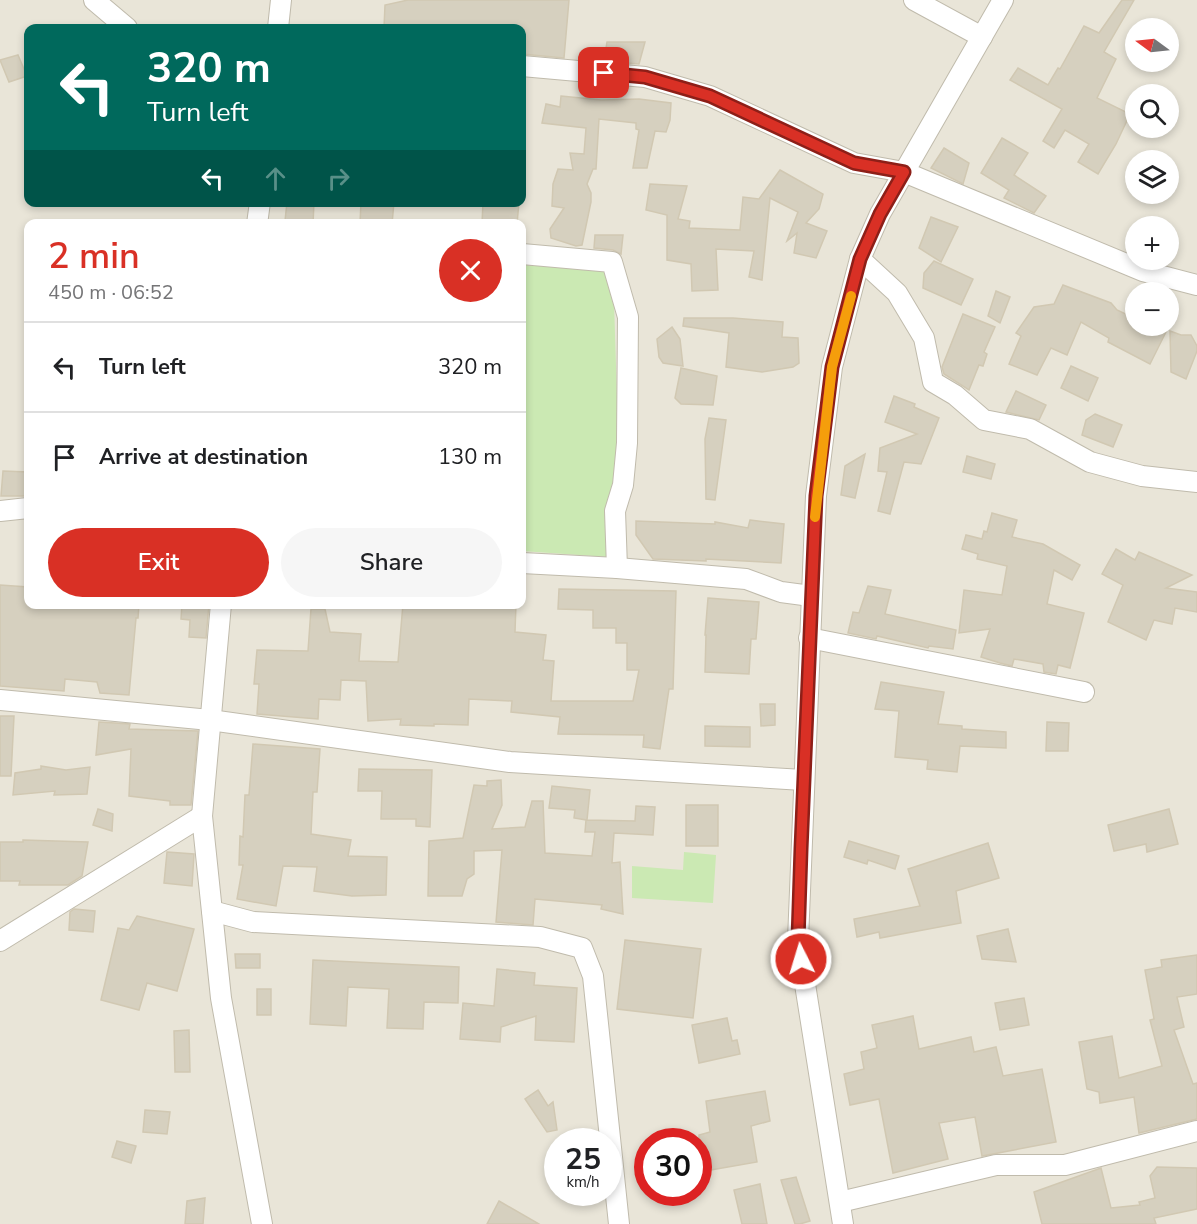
<!DOCTYPE html>
<html lang="en">
<head>
<meta charset="utf-8">
<style>
  :root { --surface:#fff; --page:#f6f6f6; --text:#202124; --muted:#757577; --line:#e0e0e0; --accent:#d93025 }
  body { margin:0; font-family:"Nunito Sans",sans-serif; background:var(--page); color:var(--text); height:100vh; display:flex; flex-direction:column; font-size:22px; white-space:nowrap }
  * { box-sizing:border-box; margin:0 }
  p { font-size:20px; color:var(--muted) }
  .icon { flex:none; width:33px; height:33px; fill:none; stroke:currentColor; stroke-width:2; stroke-linecap:round; stroke-linejoin:round }
  .map { position:relative; flex:1; overflow:hidden }
  .details { position:absolute; left:24px; top:219px; width:502px; height:390px; display:flex; flex-direction:column; background:var(--surface); border-radius:12px; box-shadow:0 3px 9px #0003 }
  .details>* { flex:none }
  .guide { position:absolute; left:24px; top:24px; width:502px; height:183px; border-radius:12px; box-shadow:0 3px 9px #0003; background:#00695c; color:#fff; overflow:hidden }
  .needle { width:39px; rotate:285deg }
  .fabs { position:absolute; left:1125px; top:18px; display:grid; gap:12px }
  .fabs a { display:grid; place-items:center; width:54px; height:54px; border-radius:50%; background:var(--surface); box-shadow:0 3px 9px #0003; font-size:30px }
  .speed { position:absolute; left:544px; top:1128px; display:flex; gap:12px; font-size:30px; font-weight:700; text-align:center }
  .speed>* { display:grid; place-content:center; width:78px; height:78px; border-radius:50%; background:var(--surface); box-shadow:0 3px 9px #0003; line-height:1 }
  .speed small { font-size:15px; font-weight:400 }
  .speed .limit { border:9px solid #d22; background:#fff; color:#111 }
  .pin { position:absolute; display:grid; place-items:center; width:51px; height:51px; color:#fff; margin:-26px; border-radius:12px; box-shadow:0 3px 9px #0006 }
  .me { position:absolute; width:66px; margin:-33px; rotate:355deg; stroke-linejoin:round; filter:drop-shadow(0 0 4px #0008) }
  .turn { display:flex; align-items:center; gap:21px; height:126px; padding:0 24px; font-size:27px }
  .turn .icon { width:78px; height:78px; stroke-width:2.5 }
  .turn b { display:block; font-size:42px; line-height:51px }
  .lanes { display:flex; align-items:center; height:57px; padding:0 24px; background:#0003; justify-content:center; gap:30px; direction:ltr }
  .lanes .off { opacity:.35 }
  .round { display:grid; place-items:center; flex:none; width:63px; height:63px; border-radius:32px; background:var(--page) }
  .head { display:flex; align-items:center; justify-content:space-between; height:102px; padding:0 24px }
  h1 { font-size:36px; font-weight:600; line-height:45px; color:var(--accent) }
  .action { display:flex; gap:12px; margin-top:auto; padding:12px 24px }
  .action a { flex:1; height:69px; border-radius:36px; background:var(--accent); color:#fff; font-size:24px; font-weight:600; line-height:69px; text-align:center }
  .action a+a { background:var(--page); color:var(--text) }
  ul { padding:0; list-style:none }
  li { display:flex; align-items:center; gap:18px; height:90px; padding:0 24px; border-top:2px solid var(--line) }
  li div { flex:1 }
  li b { display:block; font-size:22px }
  li em { font-style:normal }
  .map>svg:first-child { display:block }
  .residential { fill:#e9e5d8; fill-rule:evenodd }
  .green { fill:#cbe9b3 }
  .building { fill:#d6d0bf; stroke:#d1c8b2; stroke-width:1.5 }
  .lines { fill:none; stroke-linecap:round; stroke-linejoin:round }
  .street-casing { stroke:#c0bbac; stroke-width:22 }
  .street { stroke:#fff; stroke-width:20 }
  .route-casing { stroke:#8d1f18; stroke-width:15 }
  .route { stroke:#d93025; stroke-width:10 }
  .slow { stroke:#f59e0b; stroke-width:10 }
</style>
</head>
<body>
<div class="map">
<svg width="1197" height="1224" viewBox="0 0 1197 1224">
  <rect width="100%" height="100%" fill="#f5f2ea"/>
  <path class="residential" d="M0,0H1197V1224H0ZM28,28H522V202H28ZM1136,28H1168V62H1136ZM1136,94H1168V128H1136ZM1136,160H1168V194H1136ZM28,224H522V604H28ZM1136,226H1168V260H1136ZM1136,292H1168V326H1136ZM558,1142H609V1192H558ZM648,1142H699V1192H648Z"/>
  <g class="green">
    <polygon points="522,265 613,269 622,558 522,551"/>
    <polygon points="684,852 716,855 713,903 632,898 632,866 683,870"/>
  </g>
  <g class="building">
    <polygon points="408,0 569,0 564,58 522,54 522,28 384,28 385,5"/>
    <polygon points="1122,0 1134,0 1104,52 1116,59 1097,98 1130,114 1116,144 1098,174 1078,162 1089,144 1065,130 1054,148 1043,141 1062,109 1010,80 1018,68 1048,85 1058,68 1060,69 1084,26 1099,33"/>
    <polygon points="607,42 645,42 639,64 604,61"/>
    <polygon points="18,55 27,76 9,82 0,60"/>
    <polygon points="561,96 601,100 639,99 671,103 670,120 666,132 655,131 647,168 633,168 639,130 636,129 636,123 599,119 596,169 593,169 587,184 591,193 591,202 582,245 576,246 551,238 550,229 564,208 552,206 553,184 558,169 573,170 570,153 584,154 586,128 542,123 546,104 560,107"/>
    <polygon points="1002,138 1028,153 1014,175 1046,196 1034,213 1004,198 1009,190 981,173"/>
    <polygon points="944,148 969,163 963,184 931,168"/>
    <polygon points="780,170 823,194 819,209 806,223 827,231 816,258 794,253 797,233 787,241 798,212 770,198 762,280 749,277 754,251 716,249 718,290 692,291 691,264 667,260 667,215 646,210 650,184 687,186 678,219 690,221 689,228 740,230 743,197 759,199"/>
    <polygon points="287,202 314,202 313,224 285,221"/>
    <polygon points="361,202 394,202 392,224 360,224"/>
    <polygon points="483,202 519,202 517,224 482,224"/>
    <polygon points="931,217 958,227 941,262 919,248"/>
    <polygon points="595,235 623,235 621,254 613,250 594,248"/>
    <polygon points="934,261 973,279 961,305 923,288 924,273"/>
    <polygon points="1063,285 1111,303 1117,310 1136,319 1136,326 1157,326 1167,330 1150,364 1108,342 1109,338 1081,322 1067,355 1051,348 1037,375 1009,364 1021,336 1016,333 1034,307 1054,304"/>
    <polygon points="996,291 1010,297 1000,323 988,316"/>
    <polygon points="963,314 995,327 984,352 987,354 983,366 979,365 969,390 944,374 942,367"/>
    <polygon points="684,318 733,318 783,322 782,337 798,338 799,363 793,367 762,372 726,367 729,333 683,326"/>
    <polygon points="672,327 680,339 683,366 663,363 659,357 657,339"/>
    <polygon points="1170,331 1181,335 1191,335 1197,346 1197,351 1186,379 1171,372"/>
    <polygon points="1071,366 1098,378 1088,401 1061,388"/>
    <polygon points="681,368 717,376 713,405 681,404 675,398"/>
    <polygon points="1016,391 1046,405 1039,420 1006,412"/>
    <polygon points="894,396 915,404 914,407 939,418 921,464 904,462 890,514 878,511 887,472 878,471 880,448 917,434 885,422"/>
    <polygon points="1095,414 1122,425 1113,447 1082,435 1086,420"/>
    <polygon points="709,418 726,420 715,500 706,499 705,439"/>
    <polygon points="865,454 855,498 841,495 845,466"/>
    <polygon points="967,456 995,464 991,479 963,472"/>
    <polygon points="3,471 28,472 28,496 1,496"/>
    <polygon points="992,513 1017,520 1012,537 1043,544 1080,565 1072,580 1054,570 1047,604 1084,613 1070,668 1058,665 1056,674 1044,672 1043,664 1014,659 1012,666 1000,663 981,657 990,629 959,633 964,590 1002,595 1007,566 977,559 978,554 962,549 966,535 982,539 984,531 987,532"/>
    <polygon points="750,520 784,524 781,563 706,559 706,561 653,559 636,535 636,521 715,524 715,522 748,528"/>
    <polygon points="1116,549 1135,560 1139,552 1192,575 1166,588 1197,592 1197,612 1175,608 1172,624 1154,620 1146,640 1108,622 1123,585 1102,574"/>
    <polygon points="0,585 28,587 28,604 139,604 138,618 136,618 129,695 100,693 97,682 65,679 64,691 0,686"/>
    <polygon points="868,586 891,590 885,614 956,630 953,649 929,646 928,648 877,636 876,639 848,633 853,612 859,613"/>
    <polygon points="559,589 676,591 673,689 669,689 660,749 643,747 644,735 558,734 560,717 511,712 512,701 469,699 468,725 434,724 434,726 400,725 401,719 368,721 366,681 341,680 340,700 319,699 318,719 257,714 259,684 254,684 257,650 308,651 311,609 325,609 330,632 361,634 359,661 398,662 403,604 483,606 483,604 516,604 515,632 546,635 543,660 554,661 551,701 633,701 639,670 627,670 627,643 616,643 616,628 593,628 593,610 558,609"/>
    <polygon points="708,598 759,602 756,639 751,639 749,674 705,672 706,635 705,635"/>
    <polygon points="182,604 209,604 206,638 189,637 190,620 181,619"/>
    <polygon points="881,682 944,692 938,724 962,726 962,729 1006,732 1006,748 960,746 957,772 927,769 928,760 895,757 899,711 875,709"/>
    <polygon points="760,704 775,704 775,725 761,726"/>
    <polygon points="0,716 14,716 11,776 0,776"/>
    <polygon points="99,722 130,724 129,729 198,731 191,805 170,805 170,801 129,796 131,749 96,755"/>
    <polygon points="1047,722 1069,723 1068,751 1046,751"/>
    <polygon points="705,726 750,727 750,747 705,746"/>
    <polygon points="253,744 320,749 317,792 313,792 311,834 351,840 348,856 387,857 386,895 352,896 314,891 317,867 283,866 276,906 237,899 243,865 239,865 240,836 243,837 245,795 249,795"/>
    <polygon points="41,766 66,770 90,767 87,794 54,795 55,791 13,795 15,773 41,769"/>
    <polygon points="359,769 432,770 430,827 416,826 416,819 381,819 382,791 358,791"/>
    <polygon points="501,780 502,805 492,829 525,827 532,801 543,801 545,853 592,856 595,832 585,832 586,820 574,818 575,810 549,808 552,786 590,790 587,820 635,821 636,806 655,807 653,835 614,833 612,863 620,862 623,914 601,909 602,905 535,899 533,925 496,922 502,850 474,851 474,874 467,879 462,896 428,896 429,841 463,838 474,785 487,786 487,781"/>
    <rect x="686" y="805" width="32" height="41"/>
    <polygon points="98,809 113,814 112,831 93,825"/>
    <polygon points="1169,809 1178,844 1147,852 1146,844 1114,851 1108,825"/>
    <polygon points="23,840 88,842 82,876 68,885 19,885 20,881 0,881 0,842 23,842"/>
    <polygon points="849,841 899,856 895,869 868,860 867,864 844,857"/>
    <polygon points="988,843 999,878 956,891 961,923 880,938 879,932 857,937 854,919 920,906 908,869"/>
    <polygon points="167,852 194,854 192,886 164,883"/>
    <polygon points="74,909 95,911 93,932 69,930 70,912"/>
    <polygon points="137,916 194,929 177,991 147,983 139,1010 101,1000 118,928 129,930"/>
    <polygon points="1008,929 1016,962 982,959 977,936"/>
    <polygon points="625,940 701,949 693,1018 617,1009"/>
    <polygon points="235,954 260,954 260,968 236,968"/>
    <polygon points="1197,955 1197,994 1177,997 1184,1027 1174,1030 1193,1084 1197,1083 1197,1119 1139,1133 1134,1097 1100,1103 1099,1092 1087,1089 1079,1042 1112,1036 1119,1078 1162,1066 1150,1020 1154,1019 1145,970 1162,967 1161,960"/>
    <polygon points="313,960 459,967 458,1003 424,1002 423,1029 387,1028 389,989 348,987 346,1026 310,1024"/>
    <polygon points="497,969 535,973 534,985 577,988 574,1042 535,1040 536,1016 501,1027 500,1042 460,1039 463,1003 494,1006"/>
    <rect x="257" y="989" width="14" height="26"/>
    <polygon points="1024,998 1029,1025 1000,1030 995,1003"/>
    <polygon points="913,1016 919,1049 971,1037 974,1052 996,1047 1003,1076 1042,1069 1056,1142 982,1156 975,1117 939,1123 948,1159 893,1173 879,1099 850,1105 844,1074 864,1069 861,1052 877,1048 872,1025"/>
    <polygon points="727,1018 732,1041 737,1040 740,1054 699,1063 692,1025"/>
    <polygon points="189,1030 190,1072 175,1072 174,1031"/>
    <polygon points="538,1090 548,1106 553,1102 557,1130 547,1132 525,1099"/>
    <polygon points="765,1091 770,1121 751,1126 757,1162 699,1172 699,1135 710,1132 706,1101"/>
    <polygon points="145,1110 170,1112 167,1134 143,1132"/>
    <polygon points="117,1141 136,1146 131,1163 112,1157"/>
    <polygon points="1157,1167 1197,1168 1197,1209 1154,1218 1156,1224 1042,1224 1034,1192 1101,1168 1111,1208 1140,1205 1139,1202 1155,1198 1150,1176"/>
    <polygon points="796,1177 810,1221 800,1224 795,1224 781,1180"/>
    <polygon points="760,1184 767,1224 742,1224 734,1190"/>
    <polygon points="205,1198 203,1224 185,1224 187,1201"/>
    <polygon points="499,1201 539,1224 487,1224"/>
  </g>
  <g class="lines">
    <defs>
      <g id="street">
        <polyline points="94,0 127,28"/>
        <polyline points="914,0 982,37"/>
        <polyline points="278,28 281,0"/>
        <polyline points="522,66 645,77 710,96 854,163 904,172 1143,271 1197,285"/>
        <polyline points="257,224 260,202"/>
        <polyline points="522,254 612,262 628,317 627,443 623,485 615,511 617,568"/>
        <polyline points="860,259 897,293 924,338 933,382 955,395 984,420 1030,429 1090,462 1142,476 1197,482"/>
        <polyline points="0,511 28,508"/>
        <polyline points="522,563 617,568 746,579 781,592 811,596"/>
        <polyline points="221,604 202,816 221,998 262,1224"/>
        <polyline points="809,638 1084,692"/>
        <polyline points="0,700 210,720 510,762 803,780"/>
        <polyline points="212,911 253,922 540,937 582,948 593,976 619,1224"/>
        <polyline points="0,941 202,816"/>
        <polyline points="840,1202 996,1165 1065,1165 1197,1131"/>
        <polyline points="843,1224 798,940 816,496 832,367 860,259 880,214 1003,0"/>
      </g>
    </defs>
    <use href="#street" class="street-casing"/>
    <use href="#street" class="street"/>
  </g>
  <g class="lines">
    <defs>
      <polyline id="route" points="604,73 645,77 710,96 854,163 904,172 880,214 860,259 832,367 816,496 801,849 798,940 801,959"/>
    </defs>
    <use href="#route" class="route-casing"/>
    <use href="#route" class="route"/>
    <polyline class="slow" points="815,517 832,367 851,296"/>
  </g>
</svg>
<div class="fabs">
<a><svg class="needle" viewBox="-14 -14 28 28"><path d="M0-13l5 13h-10z" fill="#e53935"/><path d="M0 13l5-13h-10z" fill="#757577"/></svg></a>
<a><svg class="icon" aria-label="search" viewBox="0 0 24 24"><circle cx="10" cy="10" r="6"/><path d="M15 15l6 6"/></svg></a>
<a><svg class="icon" aria-label="layers" viewBox="0 0 24 24"><path d="M12 4l9 5-9 5-9-5zM3 14l9 5 9-5"/></svg></a>
<a>+</a>
<a>−</a>
</div>
<div class="speed"><div>25<small>km/h</small></div><div class="limit">30</div></div>
<div class="pin" style="left:604px;top:73px;background:#d93025"><svg class="icon" aria-label="arrive" viewBox="0 0 24 24"><path d="M6 21V4h12l-3 4 3 4H6"/></svg></div>
<svg class="me" style="left:801px;top:959px" viewBox="-20 -20 40 40"><circle r="17" fill="#d93025" stroke="#fff" stroke-width="3"/><path d="M0-11L8 9 0 5-8 9z" fill="#fff"/></svg>
<div class="guide">
<div class="turn"><svg class="icon" aria-label="left" viewBox="0 0 24 24"><path d="M17 20v-9H6M10 6l-5 5 5 5"/></svg><div><b>320 m</b>Turn left</div></div>
<div class="lanes"><svg class="icon" aria-label="left" viewBox="0 0 24 24"><path d="M17 20v-9H6M10 6l-5 5 5 5"/></svg><svg class="icon off" aria-label="ahead" viewBox="0 0 24 24"><path d="M12 20V5M6 11l6-6 6 6"/></svg><svg class="icon off" aria-label="right" viewBox="0 0 24 24"><path d="M7 20v-9h11M14 6l5 5-5 5"/></svg></div>
</div>
<section class="details">
<div class="head"><div><h1>2 min</h1><p>450 m · 06:52</p></div><a class="round" style="background:#d93025;color:#fff"><svg class="icon" aria-label="close" viewBox="0 0 24 24"><path d="M6 6l12 12M18 6L6 18"/></svg></a></div>
<ul>
<li><svg class="icon" aria-label="left" viewBox="0 0 24 24"><path d="M17 20v-9H6M10 6l-5 5 5 5"/></svg><div><b>Turn left</b></div><em>320 m</em></li>
<li><svg class="icon" aria-label="arrive" viewBox="0 0 24 24"><path d="M6 21V4h12l-3 4 3 4H6"/></svg><div><b>Arrive at destination</b></div><em>130 m</em></li>
</ul>
<div class="action"><a>Exit</a><a>Share</a></div>
</section>
</div>
</body>
</html>
